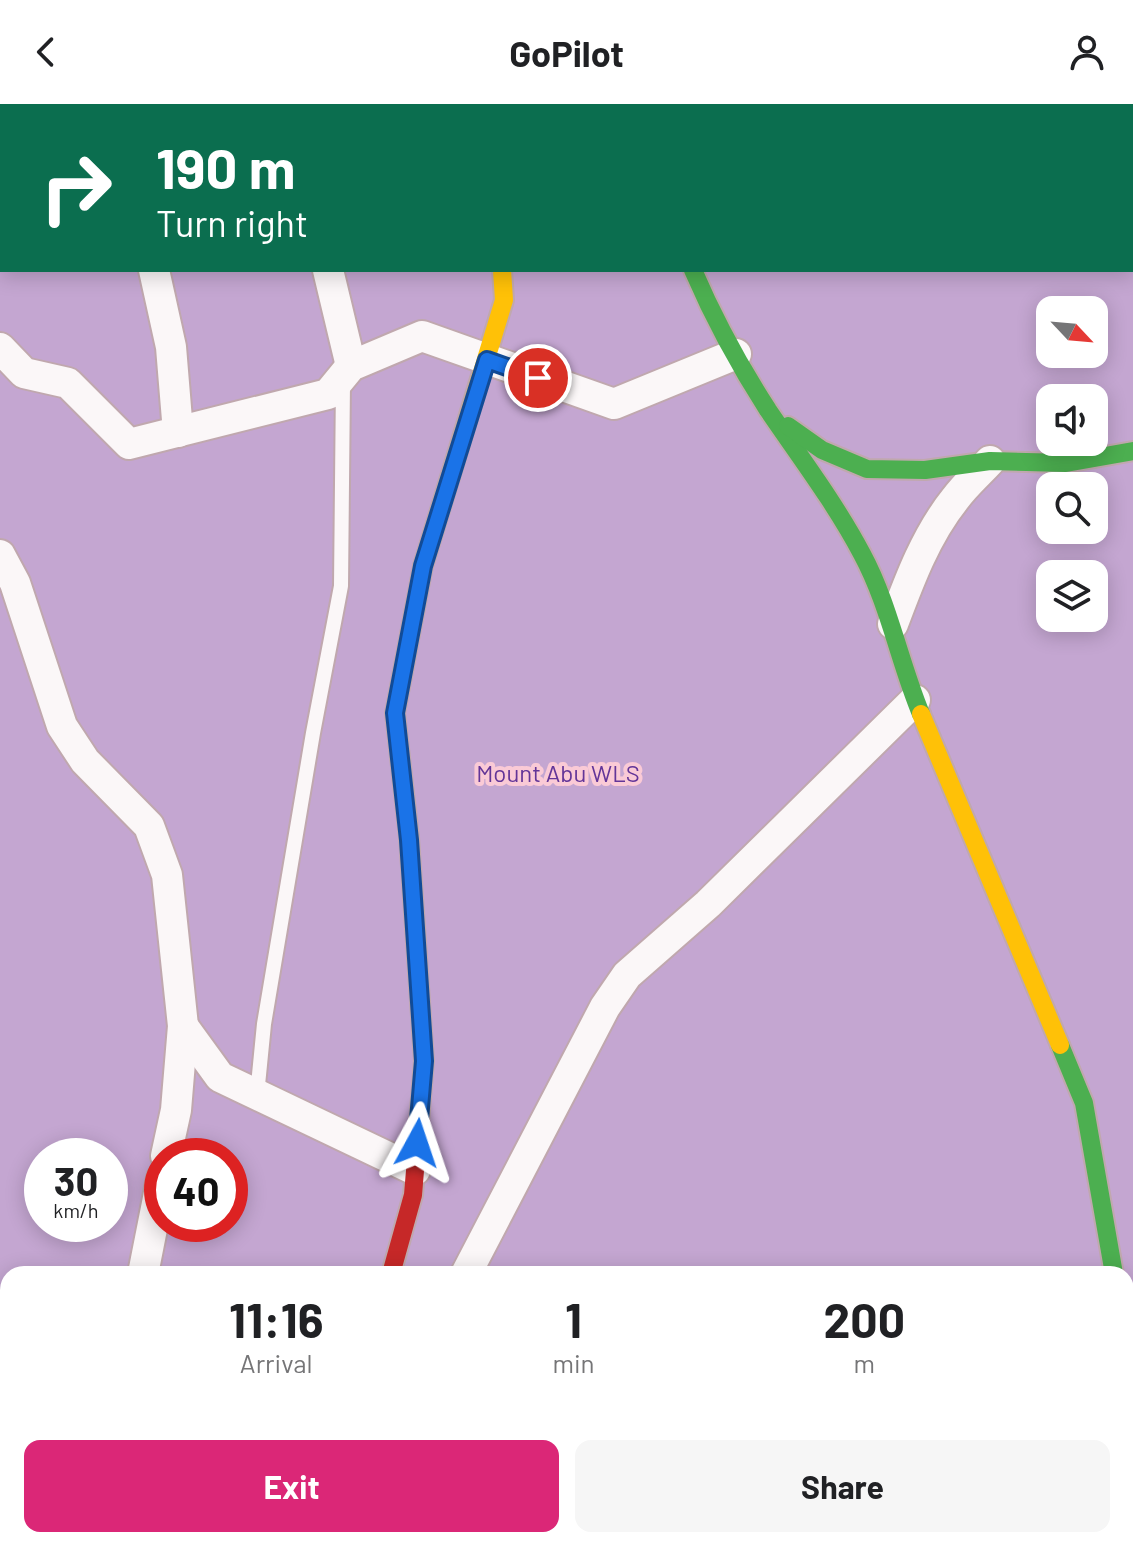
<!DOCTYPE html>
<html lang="en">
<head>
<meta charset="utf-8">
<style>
  :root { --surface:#fff; --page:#f6f6f6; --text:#202124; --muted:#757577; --accent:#db2777 }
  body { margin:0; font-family:Barlow,sans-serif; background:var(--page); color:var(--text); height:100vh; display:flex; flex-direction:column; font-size:30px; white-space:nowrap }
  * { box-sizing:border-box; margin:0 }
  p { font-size:26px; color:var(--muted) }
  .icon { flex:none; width:44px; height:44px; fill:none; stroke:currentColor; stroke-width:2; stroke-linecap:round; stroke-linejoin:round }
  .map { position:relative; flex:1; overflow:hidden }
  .panel { position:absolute; left:0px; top:1162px; width:1134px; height:282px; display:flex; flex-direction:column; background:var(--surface); border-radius:24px 24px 0 0; box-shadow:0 4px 20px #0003 }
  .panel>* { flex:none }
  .hud { position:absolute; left:0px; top:0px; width:1134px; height:168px; box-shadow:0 4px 20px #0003; background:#0b6e4f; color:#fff; overflow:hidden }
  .needle { width:52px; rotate:116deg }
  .buttons { position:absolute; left:1036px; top:192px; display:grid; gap:16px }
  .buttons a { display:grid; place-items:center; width:72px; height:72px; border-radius:16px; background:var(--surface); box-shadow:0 4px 20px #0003; font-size:40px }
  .speed { position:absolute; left:24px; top:1034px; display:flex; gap:16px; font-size:40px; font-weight:700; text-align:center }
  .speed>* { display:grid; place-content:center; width:104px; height:104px; border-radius:50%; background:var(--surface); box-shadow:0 4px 20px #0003; line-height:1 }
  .speed small { font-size:20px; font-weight:400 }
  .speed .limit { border:12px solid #d22; background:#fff; color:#111 }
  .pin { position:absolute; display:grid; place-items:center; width:68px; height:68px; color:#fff; margin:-34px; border:4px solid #fff; border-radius:50%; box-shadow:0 2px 8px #0007 }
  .me { position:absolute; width:88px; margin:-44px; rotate:5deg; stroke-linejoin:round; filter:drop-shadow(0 0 6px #0008) }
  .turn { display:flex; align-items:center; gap:28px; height:168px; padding:0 24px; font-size:36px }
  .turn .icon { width:104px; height:104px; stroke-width:2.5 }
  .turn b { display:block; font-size:56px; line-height:68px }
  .eta { display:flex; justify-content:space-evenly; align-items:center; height:136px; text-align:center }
  .eta b { font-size:48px; font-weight:700; line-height:56px }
  .button { display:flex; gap:16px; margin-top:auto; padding:16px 24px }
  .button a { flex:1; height:92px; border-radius:16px; background:var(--accent); color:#fff; font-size:32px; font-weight:700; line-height:92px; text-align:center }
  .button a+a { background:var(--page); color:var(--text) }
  header { display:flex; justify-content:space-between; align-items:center; height:104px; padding:0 24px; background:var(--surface); font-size:36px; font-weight:700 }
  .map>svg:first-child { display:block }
  .green { fill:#c4a6d1; fill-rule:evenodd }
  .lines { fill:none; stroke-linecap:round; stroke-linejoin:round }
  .lane-casing { stroke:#c0a8ae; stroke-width:18 }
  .street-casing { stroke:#c0a8ae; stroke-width:34 }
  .fast-casing { stroke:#c0a8ae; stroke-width:22 }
  .slow-casing { stroke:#c0a8ae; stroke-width:22 }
  .jam-casing { stroke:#c0a8ae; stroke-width:22 }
  .lane { stroke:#fbf7f8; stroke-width:14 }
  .street { stroke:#fbf7f8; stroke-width:30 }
  .fast { stroke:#4caf50; stroke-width:18 }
  .slow { stroke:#ffc107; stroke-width:18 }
  .jam { stroke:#c62828; stroke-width:18 }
  .route-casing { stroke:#114b97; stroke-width:20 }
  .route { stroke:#1a73e8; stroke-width:14 }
  .labels { text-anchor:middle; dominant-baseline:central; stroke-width:8; stroke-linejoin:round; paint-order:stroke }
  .park-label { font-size:24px; fill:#633598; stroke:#facad6 }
</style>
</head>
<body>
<header><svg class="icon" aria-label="back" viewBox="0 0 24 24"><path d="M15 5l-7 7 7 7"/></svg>GoPilot<svg class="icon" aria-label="person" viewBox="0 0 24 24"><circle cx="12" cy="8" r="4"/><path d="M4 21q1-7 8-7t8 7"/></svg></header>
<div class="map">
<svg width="1133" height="1443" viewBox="0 0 1133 1443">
  <rect width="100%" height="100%" fill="#e7c7cf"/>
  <path class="green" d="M0,0H1133V1443H0ZM2,2H1132V166H2ZM1050,206H1094V250H1050ZM1050,294H1094V338H1050ZM1050,382H1094V426H1050ZM1050,470H1094V514H1050ZM42,1052H110V1120H42ZM162,1052H230V1120H162ZM8,1170H1126V1436H8Z"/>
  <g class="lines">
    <defs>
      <polyline id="lane" points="257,991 264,920 313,629 341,482 343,278"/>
      <g id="street">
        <polyline points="88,0 89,2"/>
        <polyline points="266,0 268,2"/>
        <polyline points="665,2 665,0"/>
        <polyline points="154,166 171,243 178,328"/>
        <polyline points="328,166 351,262"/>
        <polyline points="0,244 24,269 68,279 129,340 328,290 351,262 422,232 614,300 736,250"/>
        <polyline points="0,451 15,479 62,622 85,657 149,722 167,771 183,922 176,1006 166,1052"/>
        <path d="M893,520C909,477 926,431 955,395C965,381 978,370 990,357"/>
        <polyline points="183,922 220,973 415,1066"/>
        <polyline points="143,1170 162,1074"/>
        <polyline points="466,1170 605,903 627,871 708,800 915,596"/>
        <polyline points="1126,1217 1133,1240"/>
        <polyline points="1126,1413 1133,1413"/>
        <polyline points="643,1436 653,1443"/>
        <polyline points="251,1443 256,1436"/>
        <polyline points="891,1443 916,1436"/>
      </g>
      <g id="fast">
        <path d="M693,166C714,215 739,261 768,306C800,353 835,399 862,450C889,500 899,557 921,610"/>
        <polyline points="788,322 822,346 867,365 925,366 990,357 1066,359 1133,347"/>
        <polyline points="1060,941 1084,999 1114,1170"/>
      </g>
      <g id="slow">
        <polyline points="468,2 469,0"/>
        <polyline points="921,610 1060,941"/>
        <polyline points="409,733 395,609 423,462 504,196 502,166"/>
      </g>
      <polyline id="jam" points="391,1170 413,1091 424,957 409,733"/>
    </defs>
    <use href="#lane" class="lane-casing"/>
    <use href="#street" class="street-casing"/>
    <use href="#fast" class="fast-casing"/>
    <use href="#slow" class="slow-casing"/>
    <use href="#jam" class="jam-casing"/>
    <use href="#lane" class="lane"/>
    <use href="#street" class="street"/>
    <use href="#fast" class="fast"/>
    <use href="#slow" class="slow"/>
    <use href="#jam" class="jam"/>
  </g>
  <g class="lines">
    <defs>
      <polyline id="route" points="417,1039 424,957 409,736 395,609 423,462 487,256 538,274"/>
    </defs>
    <use href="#route" class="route-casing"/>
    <use href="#route" class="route"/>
  </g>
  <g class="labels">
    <g class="park-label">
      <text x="558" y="668">Mount Abu WLS</text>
    </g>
  </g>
</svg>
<div class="buttons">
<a><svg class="needle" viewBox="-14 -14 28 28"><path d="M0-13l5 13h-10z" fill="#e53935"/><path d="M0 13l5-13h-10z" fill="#757577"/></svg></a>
<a><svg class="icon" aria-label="sound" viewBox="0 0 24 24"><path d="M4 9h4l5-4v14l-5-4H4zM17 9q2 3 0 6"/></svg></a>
<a><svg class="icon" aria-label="search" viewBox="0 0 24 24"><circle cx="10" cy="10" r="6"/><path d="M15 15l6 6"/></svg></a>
<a><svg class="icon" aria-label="layers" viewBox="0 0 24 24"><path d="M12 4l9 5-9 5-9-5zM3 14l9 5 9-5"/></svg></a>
</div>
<div class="speed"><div>30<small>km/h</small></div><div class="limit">40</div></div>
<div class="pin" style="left:538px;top:274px;background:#d93025"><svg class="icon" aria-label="arrive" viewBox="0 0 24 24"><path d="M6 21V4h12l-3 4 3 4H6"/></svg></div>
<svg class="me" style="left:417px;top:1039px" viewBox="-20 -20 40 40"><path d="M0-17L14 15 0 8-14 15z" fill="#1a73e8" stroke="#fff" stroke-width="4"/></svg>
<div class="hud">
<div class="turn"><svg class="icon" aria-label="right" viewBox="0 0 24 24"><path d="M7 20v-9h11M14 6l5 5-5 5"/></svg><div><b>190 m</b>Turn right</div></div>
</div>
<section class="panel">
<div class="eta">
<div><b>11:16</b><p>Arrival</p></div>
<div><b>1</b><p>min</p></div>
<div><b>200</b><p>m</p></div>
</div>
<div class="button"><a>Exit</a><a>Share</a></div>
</section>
</div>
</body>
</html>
